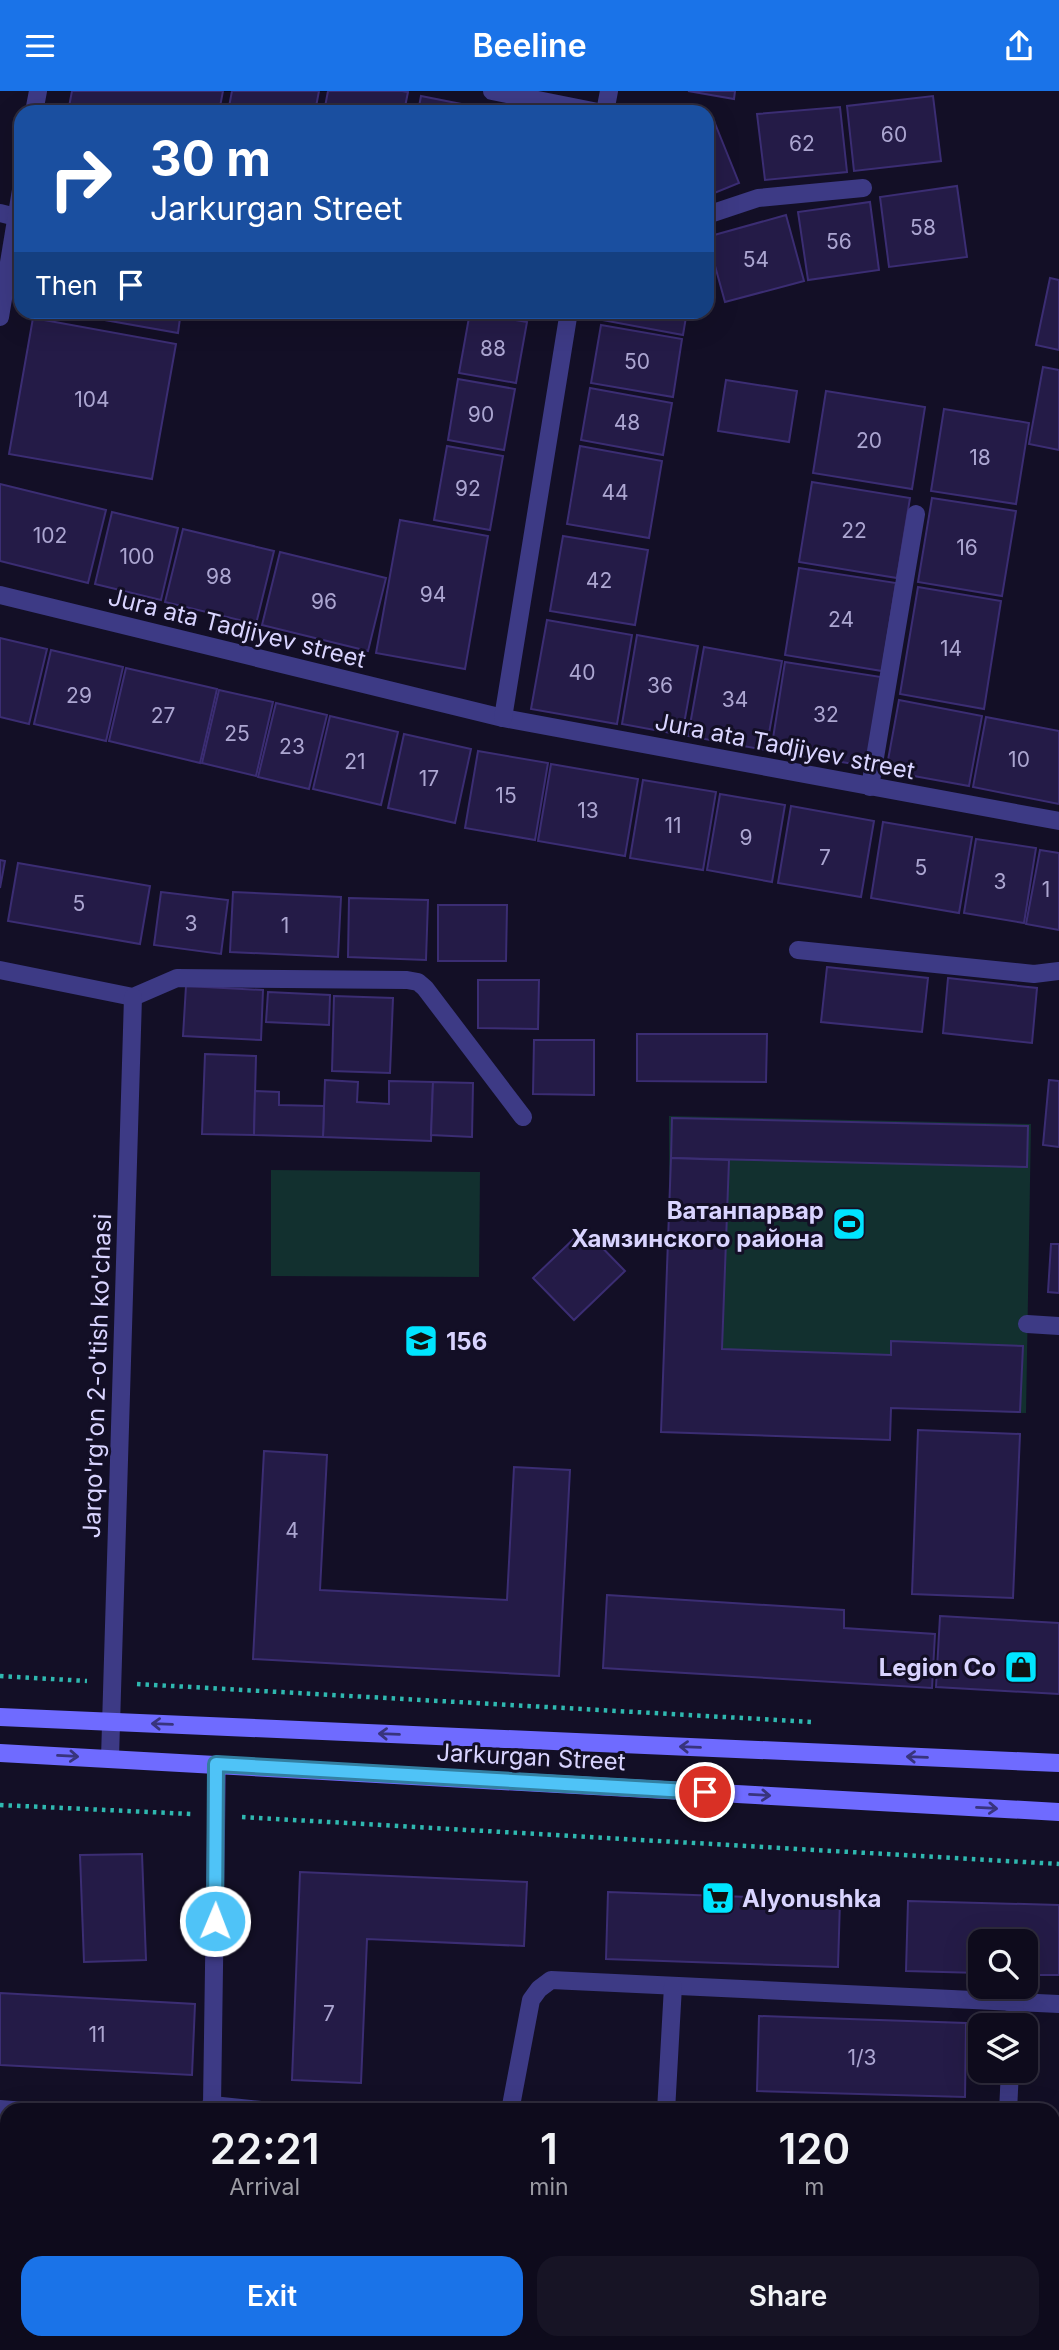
<!DOCTYPE html>
<html lang="en">
<head>
<meta charset="utf-8">
<style>
  :root { --surface:#0e0b1c; --page:#171425; --text:#f1f3f6; --muted:#9b9ba3; --line:#2e2b3b; --accent:#1a73e8 }
  body { margin:0; font-family:Inter,sans-serif; background:var(--page); color:var(--text); height:100vh; display:flex; flex-direction:column; font-size:26px; white-space:nowrap }
  * { box-sizing:border-box; margin:0 }
  p { font-size:23px; color:var(--muted) }
  .icon { flex:none; width:38px; height:38px; fill:none; stroke:currentColor; stroke-width:2; stroke-linecap:round; stroke-linejoin:round }
  .map { position:relative; flex:1; overflow:hidden }
  .drawer { position:absolute; left:0px; top:2012px; width:1060px; height:247px; display:flex; flex-direction:column; background:var(--surface); border-radius:21px 21px 0 0; box-shadow:0 7px 28px #0002,0 0 0 2px var(--line) }
  .drawer>* { flex:none }
  .banner { position:absolute; left:14px; top:14px; width:700px; height:214px; border-radius:21px; box-shadow:0 7px 28px #0002,0 0 0 2px var(--line); background:#1a4fa0; color:#fff; overflow:hidden }
  .controls { position:absolute; left:968px; top:1838px; display:grid; gap:14px }
  .controls a { display:grid; place-items:center; width:70px; height:70px; border-radius:14px; background:var(--surface); box-shadow:0 7px 28px #0002,0 0 0 2px var(--line); font-size:35px }
  .pin { position:absolute; display:grid; place-items:center; width:60px; height:60px; color:#fff; margin:-30px; border:4px solid #fff; border-radius:50%; box-shadow:0 2px 7px #0007 }
  .me { position:absolute; width:77px; margin:-38px; rotate:1deg; stroke-linejoin:round; filter:drop-shadow(0 0 5px #0008) }
  .turn { display:flex; align-items:center; gap:24px; height:147px; padding:0 21px; font-size:32px }
  .turn .icon { width:91px; height:91px; stroke-width:2.5 }
  .turn b { display:block; font-size:49px; line-height:60px }
  .then { display:flex; align-items:center; height:66px; padding:0 21px; background:#0003; gap:14px; font-size:26px }
  .eta { display:flex; justify-content:space-evenly; align-items:center; height:119px; text-align:center }
  .eta b { font-size:42px; font-weight:600; line-height:49px }
  .action { display:flex; gap:14px; margin-top:auto; padding:14px 21px }
  .action a { flex:1; height:80px; border-radius:21px; background:var(--accent); color:#fff; font-size:28px; font-weight:600; line-height:80px; text-align:center }
  .action a+a { background:var(--page); color:var(--text) }
  header { display:flex; justify-content:space-between; align-items:center; height:91px; padding:0 21px; background:var(--accent); color:#fff; font-size:32px; font-weight:600 }
  .map>svg:first-child { display:block }
  .green { fill:#12302f }
  .building { fill:#241b47; stroke:#3b2d73; stroke-width:2 }
  .lines { fill:none; stroke-linecap:round; stroke-linejoin:round }
  .path { stroke:#2fb8b0; stroke-width:4.5; stroke-dasharray:3.5 5; stroke-linecap:butt }
  .service { stroke:#3d3a85; stroke-width:18 }
  .minor { stroke:#3d3a85; stroke-width:18 }
  .secondary { stroke:#6f6bff; stroke-width:18 }
  .oneway { stroke:#38347d }
  .route-casing { stroke:#337fa1; stroke-width:18 }
  .route { stroke:#4fc3f7; stroke-width:12 }
  .labels { text-anchor:middle; dominant-baseline:central; stroke-width:6; stroke-linejoin:round; paint-order:stroke }
  .number-label { font-size:21px; fill:#aca6d1 }
  .street-label { font-size:24px; fill:#d9d4ff; stroke:#130f26 }
  .poi-label { font-size:24px; font-weight:bold; fill:#d9d4ff; stroke:#130f26; text-anchor:end }
</style>
</head>
<body>
<header><svg class="icon" aria-label="menu" viewBox="0 0 24 24"><path d="M4 6h16M4 12h16M4 18h16"/></svg>Beeline<svg class="icon" aria-label="share" viewBox="0 0 24 24"><path d="M12 15V3M7 8l5-5 5 5M5 13v7h14v-7"/></svg></header>
<div class="map">
<svg width="1059" height="2259" viewBox="0 0 1059 2259">
  <rect width="100%" height="100%" fill="#130f26"/>
  <g class="green">
    <polygon points="669,1025 1031,1033 1026,1322 890,1317 670,1334"/>
    <polygon points="271,1079 480,1081 479,1186 271,1185"/>
  </g>
  <g class="building">
    <polygon points="72,0 223,0 219,21 68,21"/>
    <polygon points="232,0 319,0 315,21 228,21"/>
    <polygon points="328,0 402,0 408,1 404,21 324,21"/>
    <polygon points="688,0 735,0 734,8"/>
    <polygon points="421,5 502,21 418,21"/>
    <polygon points="933,5 941,70 854,80 847,15"/>
    <polygon points="840,16 847,81 765,89 757,23"/>
    <polygon points="714,30 739,92 707,105 707,32"/>
    <polygon points="957,95 967,166 889,176 880,106"/>
    <polygon points="870,111 879,179 808,189 798,121"/>
    <polygon points="786,124 804,190 725,211 707,146"/>
    <polygon points="1050,187 1059,189 1059,259 1036,254"/>
    <polygon points="54,220 181,220 178,242"/>
    <polygon points="603,220 687,220 683,244 602,229"/>
    <polygon points="470,221 527,231 516,292 459,282"/>
    <polygon points="33,227 176,253 152,388 9,363"/>
    <polygon points="601,234 682,248 673,306 591,292"/>
    <polygon points="1043,276 1059,279 1059,359 1029,353"/>
    <polygon points="458,288 515,298 504,359 448,349"/>
    <polygon points="726,289 797,300 789,351 718,340"/>
    <polygon points="590,297 672,312 663,364 581,349"/>
    <polygon points="826,300 925,316 912,398 813,382"/>
    <polygon points="944,318 1029,332 1016,413 931,400"/>
    <polygon points="447,355 503,365 490,439 434,429"/>
    <polygon points="580,355 662,370 649,447 567,433"/>
    <polygon points="812,391 910,407 897,487 799,471"/>
    <polygon points="0,393 106,419 88,492 0,470"/>
    <polygon points="932,407 1016,420 1002,505 918,491"/>
    <polygon points="112,421 178,437 161,509 95,493"/>
    <polygon points="400,429 488,445 465,578 376,562"/>
    <polygon points="183,438 274,460 256,533 165,511"/>
    <polygon points="563,445 648,459 635,534 550,520"/>
    <polygon points="280,461 386,487 368,560 262,534"/>
    <polygon points="799,477 896,492 882,580 785,564"/>
    <polygon points="918,496 1001,510 984,618 900,603"/>
    <polygon points="547,529 632,544 617,633 531,618"/>
    <polygon points="637,544 698,555 682,644 622,633"/>
    <polygon points="0,547 47,558 29,633 0,626"/>
    <polygon points="704,556 782,570 766,659 688,645"/>
    <polygon points="51,559 123,576 106,650 34,633"/>
    <polygon points="785,571 881,586 867,675 771,660"/>
    <polygon points="126,577 217,598 200,672 109,650"/>
    <polygon points="219,599 273,611 256,685 202,672"/>
    <polygon points="899,609 982,625 969,695 886,680"/>
    <polygon points="276,612 327,624 309,698 258,686"/>
    <polygon points="330,625 398,641 381,714 313,698"/>
    <polygon points="986,626 1059,640 1059,713 973,696"/>
    <polygon points="404,643 471,658 455,732 388,717"/>
    <polygon points="478,660 548,672 535,749 465,737"/>
    <polygon points="551,673 638,688 625,765 538,750"/>
    <polygon points="643,689 716,701 703,779 630,767"/>
    <polygon points="720,703 785,714 772,791 707,779"/>
    <polygon points="791,715 874,730 861,806 778,792"/>
    <polygon points="883,731 972,746 959,822 871,807"/>
    <polygon points="976,748 1036,757 1024,832 964,822"/>
    <polygon points="1040,759 1059,762 1059,839 1026,833"/>
    <polygon points="0,769 5,770 0,797"/>
    <polygon points="18,772 150,795 140,853 8,830"/>
    <polygon points="161,801 228,809 221,863 154,854"/>
    <polygon points="233,801 341,806 338,866 230,861"/>
    <polygon points="349,807 428,809 426,869 348,866"/>
    <polygon points="438,814 507,814 506,870 438,870"/>
    <polygon points="827,876 928,887 922,941 821,931"/>
    <polygon points="948,887 1037,897 1032,952 943,942"/>
    <polygon points="478,889 539,889 538,938 478,937"/>
    <polygon points="186,895 263,899 261,949 183,945"/>
    <polygon points="268,901 330,904 329,934 266,931"/>
    <polygon points="334,905 393,907 390,982 332,980"/>
    <polygon points="637,943 767,943 766,991 637,990"/>
    <polygon points="534,949 594,949 594,1004 533,1003"/>
    <polygon points="205,963 256,965 254,1044 202,1043"/>
    <polygon points="325,989 358,991 357,1011 389,1013 389,990 433,991 431,1050 323,1046"/>
    <polygon points="1049,989 1059,990 1059,1056 1043,1054"/>
    <polygon points="433,991 473,992 472,1046 431,1044"/>
    <polygon points="255,1000 279,1001 279,1014 324,1015 323,1046 254,1044"/>
    <polygon points="672,1027 1028,1035 1027,1076 671,1067"/>
    <polygon points="671,1067 729,1069 722,1258 891,1264 891,1250 1023,1255 1020,1321 891,1317 890,1349 661,1341"/>
    <polygon points="584,1138 625,1180 574,1229 533,1187"/>
    <polygon points="1051,1153 1059,1153 1059,1202 1048,1201"/>
    <polygon points="918,1339 1020,1343 1013,1507 912,1503"/>
    <polygon points="264,1360 327,1364 320,1499 507,1509 514,1376 570,1379 559,1585 253,1568"/>
    <polygon points="607,1504 844,1519 844,1537 935,1543 932,1597 603,1577"/>
    <polygon points="940,1525 1059,1532 1059,1603 936,1596"/>
    <polygon points="142,1763 146,1869 84,1871 80,1764"/>
    <polygon points="300,1781 527,1791 524,1855 367,1848 361,1992 292,1989"/>
    <polygon points="608,1801 840,1809 838,1876 606,1868"/>
    <polygon points="908,1810 1059,1814 1059,1884 1026,1884 1026,1850 980,1850 980,1882 906,1880"/>
    <polygon points="0,1902 195,1913 192,1984 0,1974"/>
    <polygon points="759,1925 966,1932 965,2006 757,2000"/>
    <polygon points="0,2160 7,2161 7,2243 0,2243"/>
  </g>
  <g class="lines">
    <g class="path">
      <polyline points="0,1585 87,1590"/>
      <polyline points="137,1593 813,1631"/>
      <polyline points="0,1714 191,1723"/>
      <polyline points="242,1726 1059,1773"/>
    </g>
    <g class="service">
      <polyline points="0,122 16,126"/>
      <polyline points="707,124 758,107 863,97"/>
      <polyline points="870,696 916,423"/>
      <polyline points="798,859 1034,883 1059,880"/>
      <polyline points="1027,1233 1059,1235"/>
      <polyline points="1015,1911 1059,1913"/>
      <polyline points="0,2018 25,2020"/>
      <polyline points="204,2020 212,2014 271,2020"/>
      <polyline points="510,2020 531,1909 539,1898 551,1889 1015,1911 1014,1934"/>
      <polyline points="666,2020 673,1895"/>
      <polyline points="1008,2020 1010,1979"/>
      <polyline points="1054,2077 1059,2077"/>
      <polyline points="0,2124 7,2127"/>
      <polyline points="853,2252 855,2259"/>
      <polyline points="995,2259 996,2252"/>
    </g>
    <g class="minor">
      <polyline points="492,0 598,21"/>
      <polyline points="34,21 38,0"/>
      <polyline points="605,21 609,0"/>
      <polyline points="0,226 21,99"/>
      <polyline points="0,504 503,627 1059,730"/>
      <polyline points="503,627 569,220"/>
      <polyline points="0,879 133,906 177,887 407,889 418,891 425,897 523,1026"/>
      <polyline points="110,1667 133,906"/>
      <polyline points="212,2014 217,1673"/>
    </g>
    <g class="secondary">
      <polyline points="0,1626 1059,1672"/>
      <polyline points="0,1662 1059,1721"/>
    </g>
  </g>
  <defs><path id="oneway-shaft" d="M-6 0H5M1.5-3L5.5 0L1.5 3" fill="none" stroke-width="1.6" stroke-linecap="round" stroke-linejoin="round" transform="scale(1.75)"/></defs>
  <g class="oneway">
    <use href="#oneway-shaft" transform="translate(162 1633) rotate(-178)"/>
    <use href="#oneway-shaft" transform="translate(389 1643) rotate(-178)"/>
    <use href="#oneway-shaft" transform="translate(690 1656) rotate(-178)"/>
    <use href="#oneway-shaft" transform="translate(68 1665) rotate(3)"/>
    <use href="#oneway-shaft" transform="translate(917 1666) rotate(-178)"/>
    <use href="#oneway-shaft" transform="translate(760 1704) rotate(3)"/>
    <use href="#oneway-shaft" transform="translate(987 1717) rotate(3)"/>
  </g>
  <g class="lines">
    <defs>
      <polyline id="route" points="215,1830 216,1673 705,1701"/>
    </defs>
    <use href="#route" class="route-casing"/>
    <use href="#route" class="route"/>
  </g>
  <defs>
    <symbol id="stadium-square" viewBox="-11 -11 22 22"><rect x="-9" y="-9" width="18" height="18" rx="4" fill="#00e5ff" stroke="#130f26"/><path d="M0-5a6.5 5 0 1 0 0 10a6.5 5 0 1 0 0-10ZM-3.5-1.8h7v3.6h-7Z" fill="#111"/></symbol>
    <symbol id="school-square" viewBox="-11 -11 22 22"><rect x="-9" y="-9" width="18" height="18" rx="4" fill="#00e5ff" stroke="#130f26"/><path d="M0-5L7-2L0 1L-7-2ZM-4 1L0 2.5L4 1V4Q0 6-4 4Z" fill="#111"/></symbol>
    <symbol id="shop-square" viewBox="-11 -11 22 22"><rect x="-9" y="-9" width="18" height="18" rx="4" fill="#00e5ff" stroke="#130f26"/><path d="M-5-2.5h2.3a2.7 3.5 0 0 1 5.4 0H5L5.5 6h-11ZM-1.5-2.5h3a1.5 2.3 0 0 0-3 0Z" fill="#111"/></symbol>
    <symbol id="supermarket-square" viewBox="-11 -11 22 22"><rect x="-9" y="-9" width="18" height="18" rx="4" fill="#00e5ff" stroke="#130f26"/><path d="M-6-5.5h2.5l.6 2H6L4.5 2H-2.5L-4.4-4H-6ZM-1.5 3.2a1.3 1.3 0 1 0 .1 0ZM3 3.2a1.3 1.3 0 1 0 .1 0Z" fill="#111"/></symbol>
  </defs>
  <g fill-rule="evenodd">
    <use href="#stadium-square" x="830" y="1114" width="38" height="38"/>
    <use href="#school-square" x="402" y="1231" width="38" height="38"/>
    <use href="#shop-square" x="1002" y="1557" width="38" height="38"/>
    <use href="#supermarket-square" x="699" y="1788" width="38" height="38"/>
  </g>
  <g class="labels">
    <g class="number-label">
      <text x="894" y="43">60</text>
      <text x="802" y="52">62</text>
      <text x="923" y="136">58</text>
      <text x="839" y="150">56</text>
      <text x="756" y="168">54</text>
      <text x="493" y="257">88</text>
      <text x="637" y="270">50</text>
      <text x="92" y="308">104</text>
      <text x="481" y="323">90</text>
      <text x="627" y="331">48</text>
      <text x="869" y="349">20</text>
      <text x="980" y="366">18</text>
      <text x="468" y="397">92</text>
      <text x="615" y="401">44</text>
      <text x="854" y="439">22</text>
      <text x="50" y="444">102</text>
      <text x="967" y="456">16</text>
      <text x="137" y="465">100</text>
      <text x="219" y="485">98</text>
      <text x="599" y="489">42</text>
      <text x="433" y="503">94</text>
      <text x="324" y="510">96</text>
      <text x="841" y="528">24</text>
      <text x="951" y="557">14</text>
      <text x="582" y="581">40</text>
      <text x="660" y="594">36</text>
      <text x="79" y="604">29</text>
      <text x="735" y="608">34</text>
      <text x="826" y="623">32</text>
      <text x="163" y="624">27</text>
      <text x="237" y="642">25</text>
      <text x="292" y="655">23</text>
      <text x="1019" y="668">10</text>
      <text x="355" y="670">21</text>
      <text x="429" y="687">17</text>
      <text x="506" y="704">15</text>
      <text x="588" y="719">13</text>
      <text x="673" y="734">11</text>
      <text x="746" y="746">9</text>
      <text x="825" y="766">7</text>
      <text x="921" y="776">5</text>
      <text x="1000" y="790">3</text>
      <text x="1046" y="798">1</text>
      <text x="79" y="812">5</text>
      <text x="191" y="832">3</text>
      <text x="285" y="834">1</text>
      <text x="292" y="1439">4</text>
      <text x="329" y="1922">7</text>
      <text x="97" y="1943">11</text>
      <text x="862" y="1966">1/3</text>
    </g>
    <g class="street-label">
      <text transform="translate(237 537) rotate(14)">Jura аta Tadjiyev street</text>
      <text transform="translate(785 655) rotate(11)">Jura аta Tadjiyev street</text>
      <text transform="translate(97 1285) rotate(-88)">Jarqo'rg'on 2-o'tish ko'chasi</text>
      <text transform="translate(531 1666) rotate(3)">Jarkurgan Street</text>
    </g>
    <g class="poi-label">
      <text x="824" y="1119">Ватанпарвар<tspan x="824" dy="28">Хамзинского района</tspan></text>
      <text x="446" y="1250" text-anchor="start">156</text>
      <text x="996" y="1576">Legion Co</text>
      <text x="742" y="1807" text-anchor="start">Alyonushka</text>
    </g>
  </g>
</svg>
<div class="controls">
<a><svg class="icon" aria-label="search" viewBox="0 0 24 24"><circle cx="10" cy="10" r="6"/><path d="M15 15l6 6"/></svg></a>
<a><svg class="icon" aria-label="layers" viewBox="0 0 24 24"><path d="M12 4l9 5-9 5-9-5zM3 14l9 5 9-5"/></svg></a>
</div>
<div class="pin" style="left:705px;top:1701px;background:#d93025"><svg class="icon" aria-label="arrive" viewBox="0 0 24 24"><path d="M6 21V4h12l-3 4 3 4H6"/></svg></div>
<svg class="me" style="left:215px;top:1830px" viewBox="-20 -20 40 40"><circle r="17" fill="#4fc3f7" stroke="#fff" stroke-width="3"/><path d="M0-11L8 9 0 5-8 9z" fill="#fff"/></svg>
<div class="banner">
<div class="turn"><svg class="icon" aria-label="right" viewBox="0 0 24 24"><path d="M7 20v-9h11M14 6l5 5-5 5"/></svg><div><b>30 m</b>Jarkurgan Street</div></div>
<div class="then">Then<svg class="icon" aria-label="arrive" viewBox="0 0 24 24"><path d="M6 21V4h12l-3 4 3 4H6"/></svg></div>
</div>
<section class="drawer">
<div class="eta">
<div><b>22:21</b><p>Arrival</p></div>
<div><b>1</b><p>min</p></div>
<div><b>120</b><p>m</p></div>
</div>
<div class="action"><a>Exit</a><a>Share</a></div>
</section>
</div>
</body>
</html>
